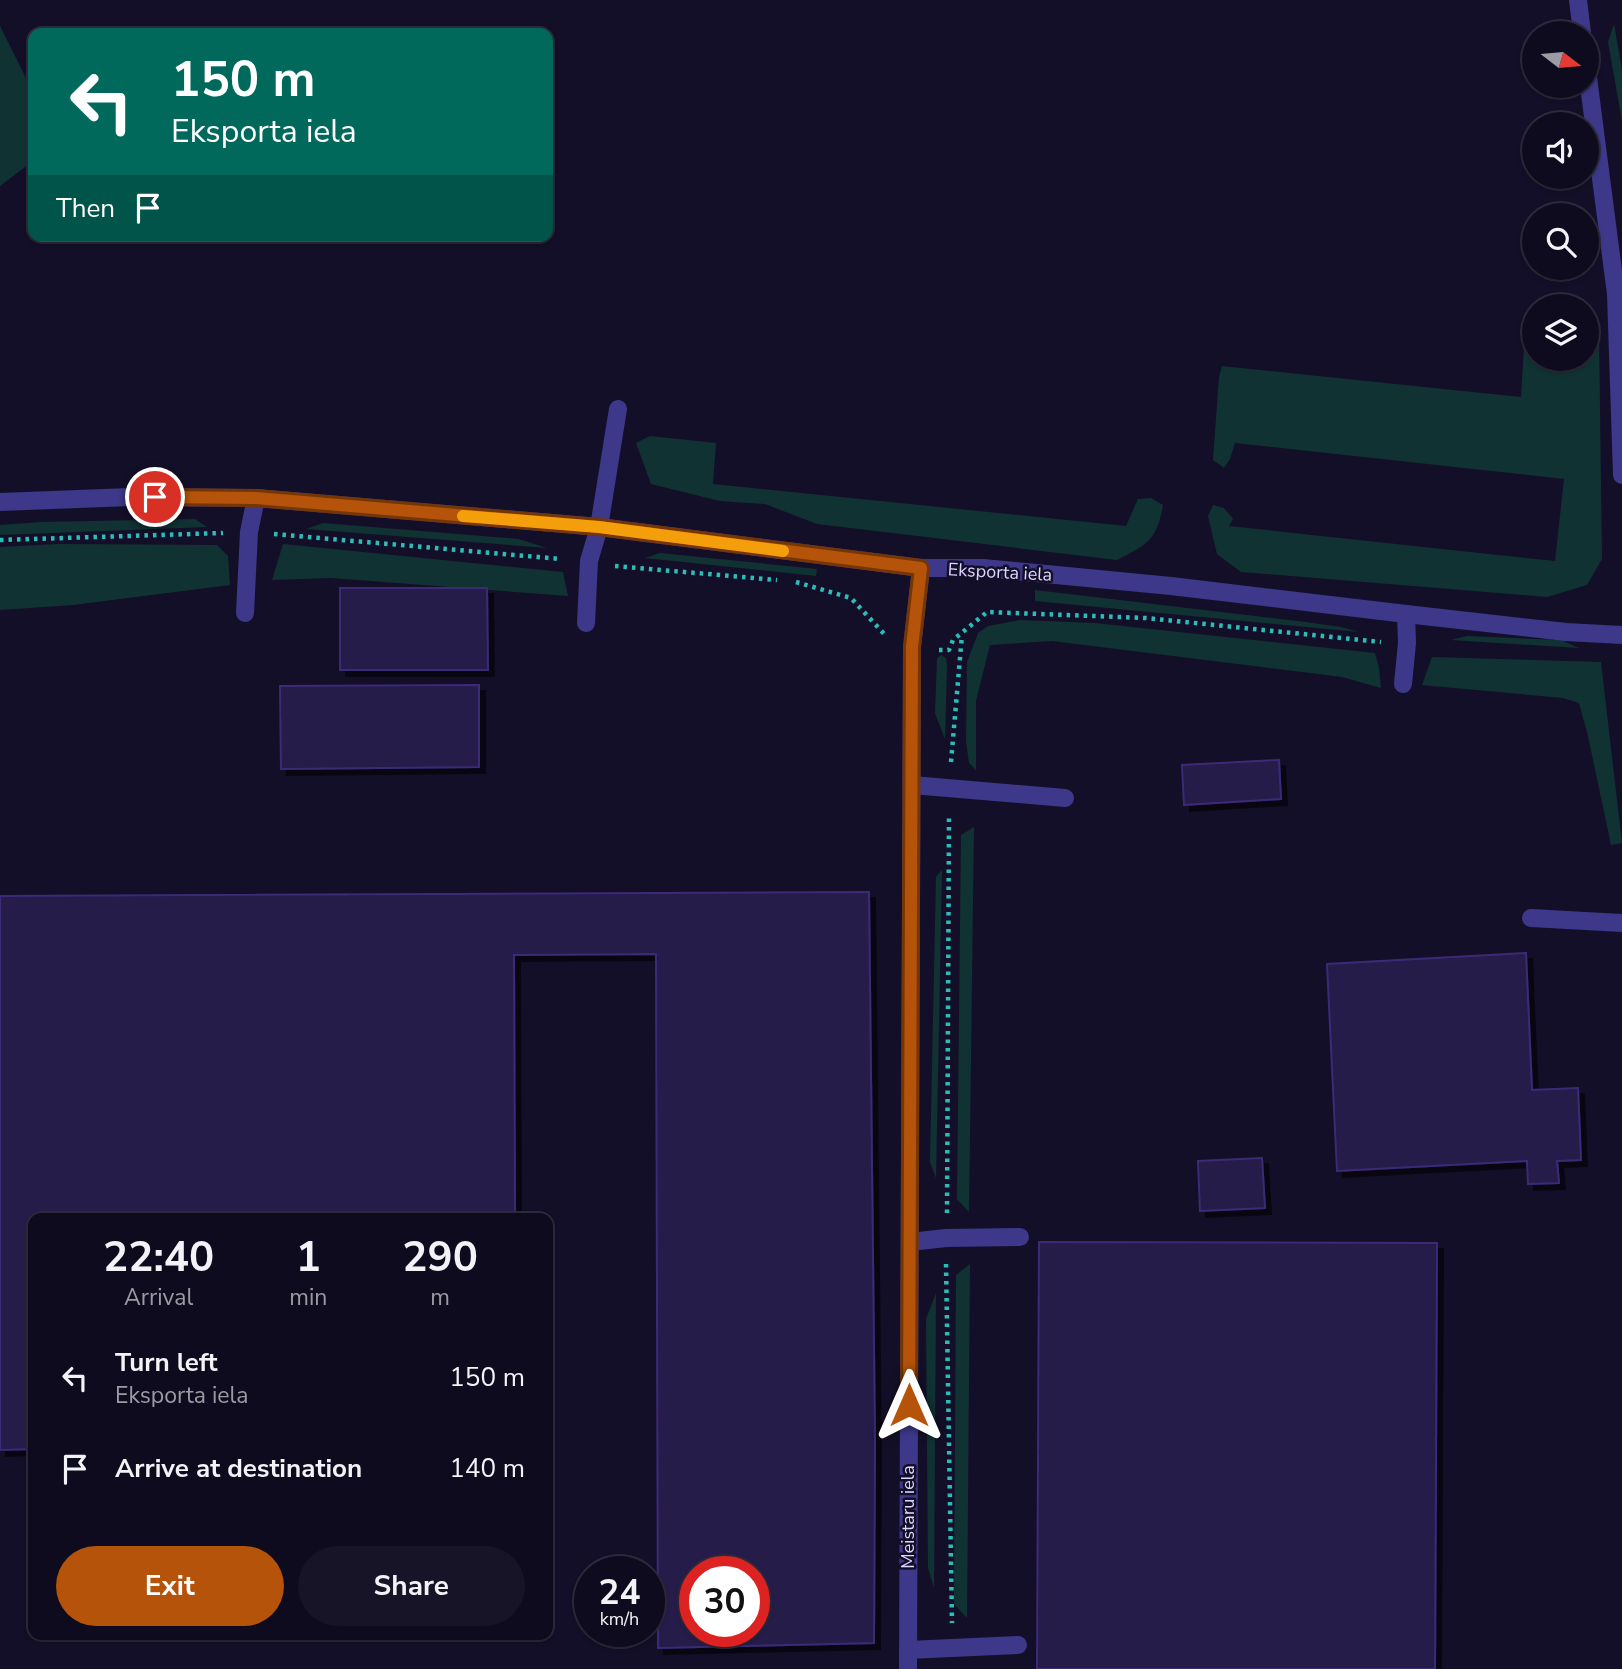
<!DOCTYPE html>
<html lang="en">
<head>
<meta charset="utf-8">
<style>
  :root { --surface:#0f0b1e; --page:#181427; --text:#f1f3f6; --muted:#9b9ba4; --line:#2f2b3c; --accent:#b45309 }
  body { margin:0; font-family:"Nunito Sans",sans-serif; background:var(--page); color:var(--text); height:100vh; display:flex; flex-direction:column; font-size:26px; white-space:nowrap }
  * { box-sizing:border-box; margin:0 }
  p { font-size:23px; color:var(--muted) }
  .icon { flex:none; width:38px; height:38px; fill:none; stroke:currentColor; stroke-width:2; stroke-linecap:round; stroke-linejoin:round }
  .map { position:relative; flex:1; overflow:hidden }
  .drawer { position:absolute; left:28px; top:1213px; width:525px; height:427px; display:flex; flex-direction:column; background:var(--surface); border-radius:14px; box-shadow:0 2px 5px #0004,0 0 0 2px var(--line) }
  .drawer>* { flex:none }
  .top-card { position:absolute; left:28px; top:28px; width:525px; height:214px; border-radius:14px; box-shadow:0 2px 5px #0004,0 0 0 2px var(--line); background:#00695c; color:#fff; overflow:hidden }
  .needle { width:46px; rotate:106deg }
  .tools { position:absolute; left:1522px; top:21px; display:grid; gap:14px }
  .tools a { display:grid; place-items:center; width:77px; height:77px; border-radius:50%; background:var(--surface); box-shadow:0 2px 5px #0004,0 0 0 2px var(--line); font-size:35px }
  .speed { position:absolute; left:574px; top:1556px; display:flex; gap:14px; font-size:35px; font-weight:700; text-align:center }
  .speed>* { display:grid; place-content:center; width:91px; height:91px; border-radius:50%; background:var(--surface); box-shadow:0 2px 5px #0004,0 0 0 2px var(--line); line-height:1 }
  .speed small { font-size:18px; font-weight:400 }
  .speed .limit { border:10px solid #d22; background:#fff; color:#111 }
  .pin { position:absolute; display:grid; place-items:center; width:60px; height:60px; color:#fff; margin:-30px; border:4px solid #fff; border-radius:50%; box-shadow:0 2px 7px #0007 }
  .me { position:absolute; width:77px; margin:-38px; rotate:0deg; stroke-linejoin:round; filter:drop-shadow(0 0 5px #0008) }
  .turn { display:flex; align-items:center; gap:24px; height:147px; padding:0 28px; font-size:32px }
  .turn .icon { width:91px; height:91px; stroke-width:2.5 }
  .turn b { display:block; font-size:49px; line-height:60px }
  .then { display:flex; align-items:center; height:66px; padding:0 28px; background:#0003; gap:14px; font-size:26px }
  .eta { display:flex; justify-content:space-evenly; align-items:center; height:119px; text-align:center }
  .eta b { font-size:42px; font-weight:700; line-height:49px }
  .button { display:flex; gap:14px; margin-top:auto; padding:14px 28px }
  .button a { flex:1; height:80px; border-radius:42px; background:var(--accent); color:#fff; font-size:28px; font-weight:700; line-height:80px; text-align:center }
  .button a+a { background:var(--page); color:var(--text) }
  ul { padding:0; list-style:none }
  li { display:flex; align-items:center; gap:21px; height:91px; padding:0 28px }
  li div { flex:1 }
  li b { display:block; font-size:26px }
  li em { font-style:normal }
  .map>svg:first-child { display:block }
  .green { fill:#113232 }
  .building { fill:#251a4a; stroke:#3c2b77; stroke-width:2; fill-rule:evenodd; filter:url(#shadow) }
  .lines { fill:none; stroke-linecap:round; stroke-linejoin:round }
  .path { stroke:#2bbeb9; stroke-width:4.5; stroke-dasharray:3.5 5; stroke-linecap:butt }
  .service { stroke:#3d3889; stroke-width:18 }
  .minor { stroke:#3d3889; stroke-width:18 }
  .route-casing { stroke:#753606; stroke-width:18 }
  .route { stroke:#b45309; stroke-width:12 }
  .slow { stroke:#f59e0b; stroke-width:12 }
  .labels { text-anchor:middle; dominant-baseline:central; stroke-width:5; stroke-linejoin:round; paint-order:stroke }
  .street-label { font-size:18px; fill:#dcd6ff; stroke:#140f28 }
</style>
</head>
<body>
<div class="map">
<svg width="1622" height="1669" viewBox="0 0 1622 1669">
  <defs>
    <filter id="shadow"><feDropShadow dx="6" dy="6" stdDeviation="0" flood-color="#0009"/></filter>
  </defs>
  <rect width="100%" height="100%" fill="#140f28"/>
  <g class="green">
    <polygon points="1614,24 1622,70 1622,121 1608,42"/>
    <polygon points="0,26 33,92 33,161 0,186"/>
    <polygon points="1587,316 1599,334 1602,559 1587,585 1547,597 1241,572 1217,554 1208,516 1213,505 1224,508 1233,519 1229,526 1555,561 1564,479 1235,443 1230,459 1224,468 1213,460 1219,377 1222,366 1521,397 1524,347 1535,320 1535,359 1587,359"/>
    <path d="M650,436L716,443L713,484L1126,526L1138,499L1151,498L1163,505C1157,540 1147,545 1117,560L817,524L765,504L720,501L651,484L636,443Z"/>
    <polygon points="195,519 207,527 0,535 0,525 41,522"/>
    <polygon points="323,523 519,539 547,548 306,529"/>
    <polygon points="58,544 217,545 228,556 230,585 73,605 0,610 0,547"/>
    <polygon points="283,544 563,572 568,596 331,578 272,580"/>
    <polygon points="660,553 817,569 816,576 645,558"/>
    <polygon points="1035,590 1305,622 1341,627 1359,632 1035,601"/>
    <polygon points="1020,620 1095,623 1375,653 1379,668 1381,688 1342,677 1052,641 990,645 976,701 976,770 969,763 966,742 967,662 978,633 988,626"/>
    <polygon points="1467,636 1561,640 1579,648 1451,640"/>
    <polygon points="941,655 946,658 947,666 945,739 935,713 937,658"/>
    <polygon points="1432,657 1601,662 1622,843 1611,845 1588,736 1579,703 1563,698 1422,685"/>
    <polygon points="974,827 969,1212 957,1199 961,835"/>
    <polygon points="942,870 936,1178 930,1162 936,877"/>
    <polygon points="970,1264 967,1618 954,1604 956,1275"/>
    <polygon points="936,1293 934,1588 928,1568 926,1319"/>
  </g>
  <g class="building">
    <polygon points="340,588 487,588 488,670 340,670"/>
    <polygon points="479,685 479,767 281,769 280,686"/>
    <polygon points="1279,760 1281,799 1184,805 1182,765"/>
    <path d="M869,892L875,1441L874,1643L658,1648L656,954L514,955L515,1218H33V1449L0,1450V896ZM695,1572H754V1631H695Z"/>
    <polygon points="1526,953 1532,1090 1578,1088 1581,1160 1557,1161 1559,1183 1528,1184 1527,1161 1337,1171 1327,964"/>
    <polygon points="1262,1158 1265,1208 1200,1211 1198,1161"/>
    <polygon points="1039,1242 1437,1243 1435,1669 1037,1669"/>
  </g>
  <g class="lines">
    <g class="path">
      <polyline points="274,534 561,559"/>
      <polyline points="0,540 223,533"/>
      <polyline points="615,566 777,580"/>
      <polyline points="796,582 851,598 887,637"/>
      <polyline points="939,650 949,650 953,640 987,612 1146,618 1381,642"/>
      <polyline points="951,762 962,635"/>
      <polyline points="947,1213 949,816"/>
      <polyline points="946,1264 952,1623"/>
    </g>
    <g class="service">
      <polyline points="245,613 249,532 256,498"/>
      <polyline points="586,623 589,561 599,527 618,409"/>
      <polyline points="1403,684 1407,643 1406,614"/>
      <polyline points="912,785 1065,798"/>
      <polyline points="1531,918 1622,923"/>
      <polyline points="910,1242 946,1238 1020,1237"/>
      <polyline points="908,1650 1018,1645"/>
    </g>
    <g class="minor">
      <polyline points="1578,0 1582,33"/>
      <polyline points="1587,70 1616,294 1622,475"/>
      <polyline points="0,502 130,497 256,498 599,527 921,568 983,568 1171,586 1406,614 1566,632 1622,635"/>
      <polyline points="908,1669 912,647 921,568"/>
    </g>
  </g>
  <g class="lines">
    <defs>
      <polyline id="route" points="155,497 256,498 599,527 921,568 912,647 909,1405"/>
    </defs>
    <use href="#route" class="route-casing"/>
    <use href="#route" class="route"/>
    <polyline class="slow" points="463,516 599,527 783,551"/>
  </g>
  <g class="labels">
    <g class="street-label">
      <text transform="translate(1000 572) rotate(3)">Eksporta iela</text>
      <text transform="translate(908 1517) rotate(-90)">Meistaru iela</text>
    </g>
  </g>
</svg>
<div class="tools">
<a><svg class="needle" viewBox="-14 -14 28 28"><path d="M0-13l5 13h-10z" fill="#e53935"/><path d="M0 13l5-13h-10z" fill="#9b9ba4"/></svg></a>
<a><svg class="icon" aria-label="sound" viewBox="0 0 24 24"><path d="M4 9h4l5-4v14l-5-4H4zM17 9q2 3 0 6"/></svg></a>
<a><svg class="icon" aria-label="search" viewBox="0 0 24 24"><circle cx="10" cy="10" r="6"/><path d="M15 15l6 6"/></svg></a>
<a><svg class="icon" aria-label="layers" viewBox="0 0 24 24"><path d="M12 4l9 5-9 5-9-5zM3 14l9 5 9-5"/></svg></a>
</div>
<div class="speed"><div>24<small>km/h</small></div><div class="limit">30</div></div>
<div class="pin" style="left:155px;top:497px;background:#d93025"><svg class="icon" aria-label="arrive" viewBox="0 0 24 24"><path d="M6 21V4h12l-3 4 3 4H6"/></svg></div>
<svg class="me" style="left:909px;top:1405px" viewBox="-20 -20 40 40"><path d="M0-17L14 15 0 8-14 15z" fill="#b45309" stroke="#fff" stroke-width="4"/></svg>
<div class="top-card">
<div class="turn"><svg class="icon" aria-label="left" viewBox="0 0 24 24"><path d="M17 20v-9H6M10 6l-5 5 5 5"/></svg><div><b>150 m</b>Eksporta iela</div></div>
<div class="then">Then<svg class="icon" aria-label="arrive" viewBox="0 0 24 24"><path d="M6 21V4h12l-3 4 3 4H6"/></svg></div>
</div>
<section class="drawer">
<div class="eta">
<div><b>22:40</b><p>Arrival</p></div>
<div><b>1</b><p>min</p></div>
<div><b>290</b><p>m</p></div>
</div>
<ul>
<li><svg class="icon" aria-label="left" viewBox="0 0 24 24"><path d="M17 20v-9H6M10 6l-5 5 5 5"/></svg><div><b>Turn left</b><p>Eksporta iela</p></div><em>150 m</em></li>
<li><svg class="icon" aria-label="arrive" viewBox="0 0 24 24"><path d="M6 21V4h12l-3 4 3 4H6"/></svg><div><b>Arrive at destination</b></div><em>140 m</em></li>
</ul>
<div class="button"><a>Exit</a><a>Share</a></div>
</section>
</div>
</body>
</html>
